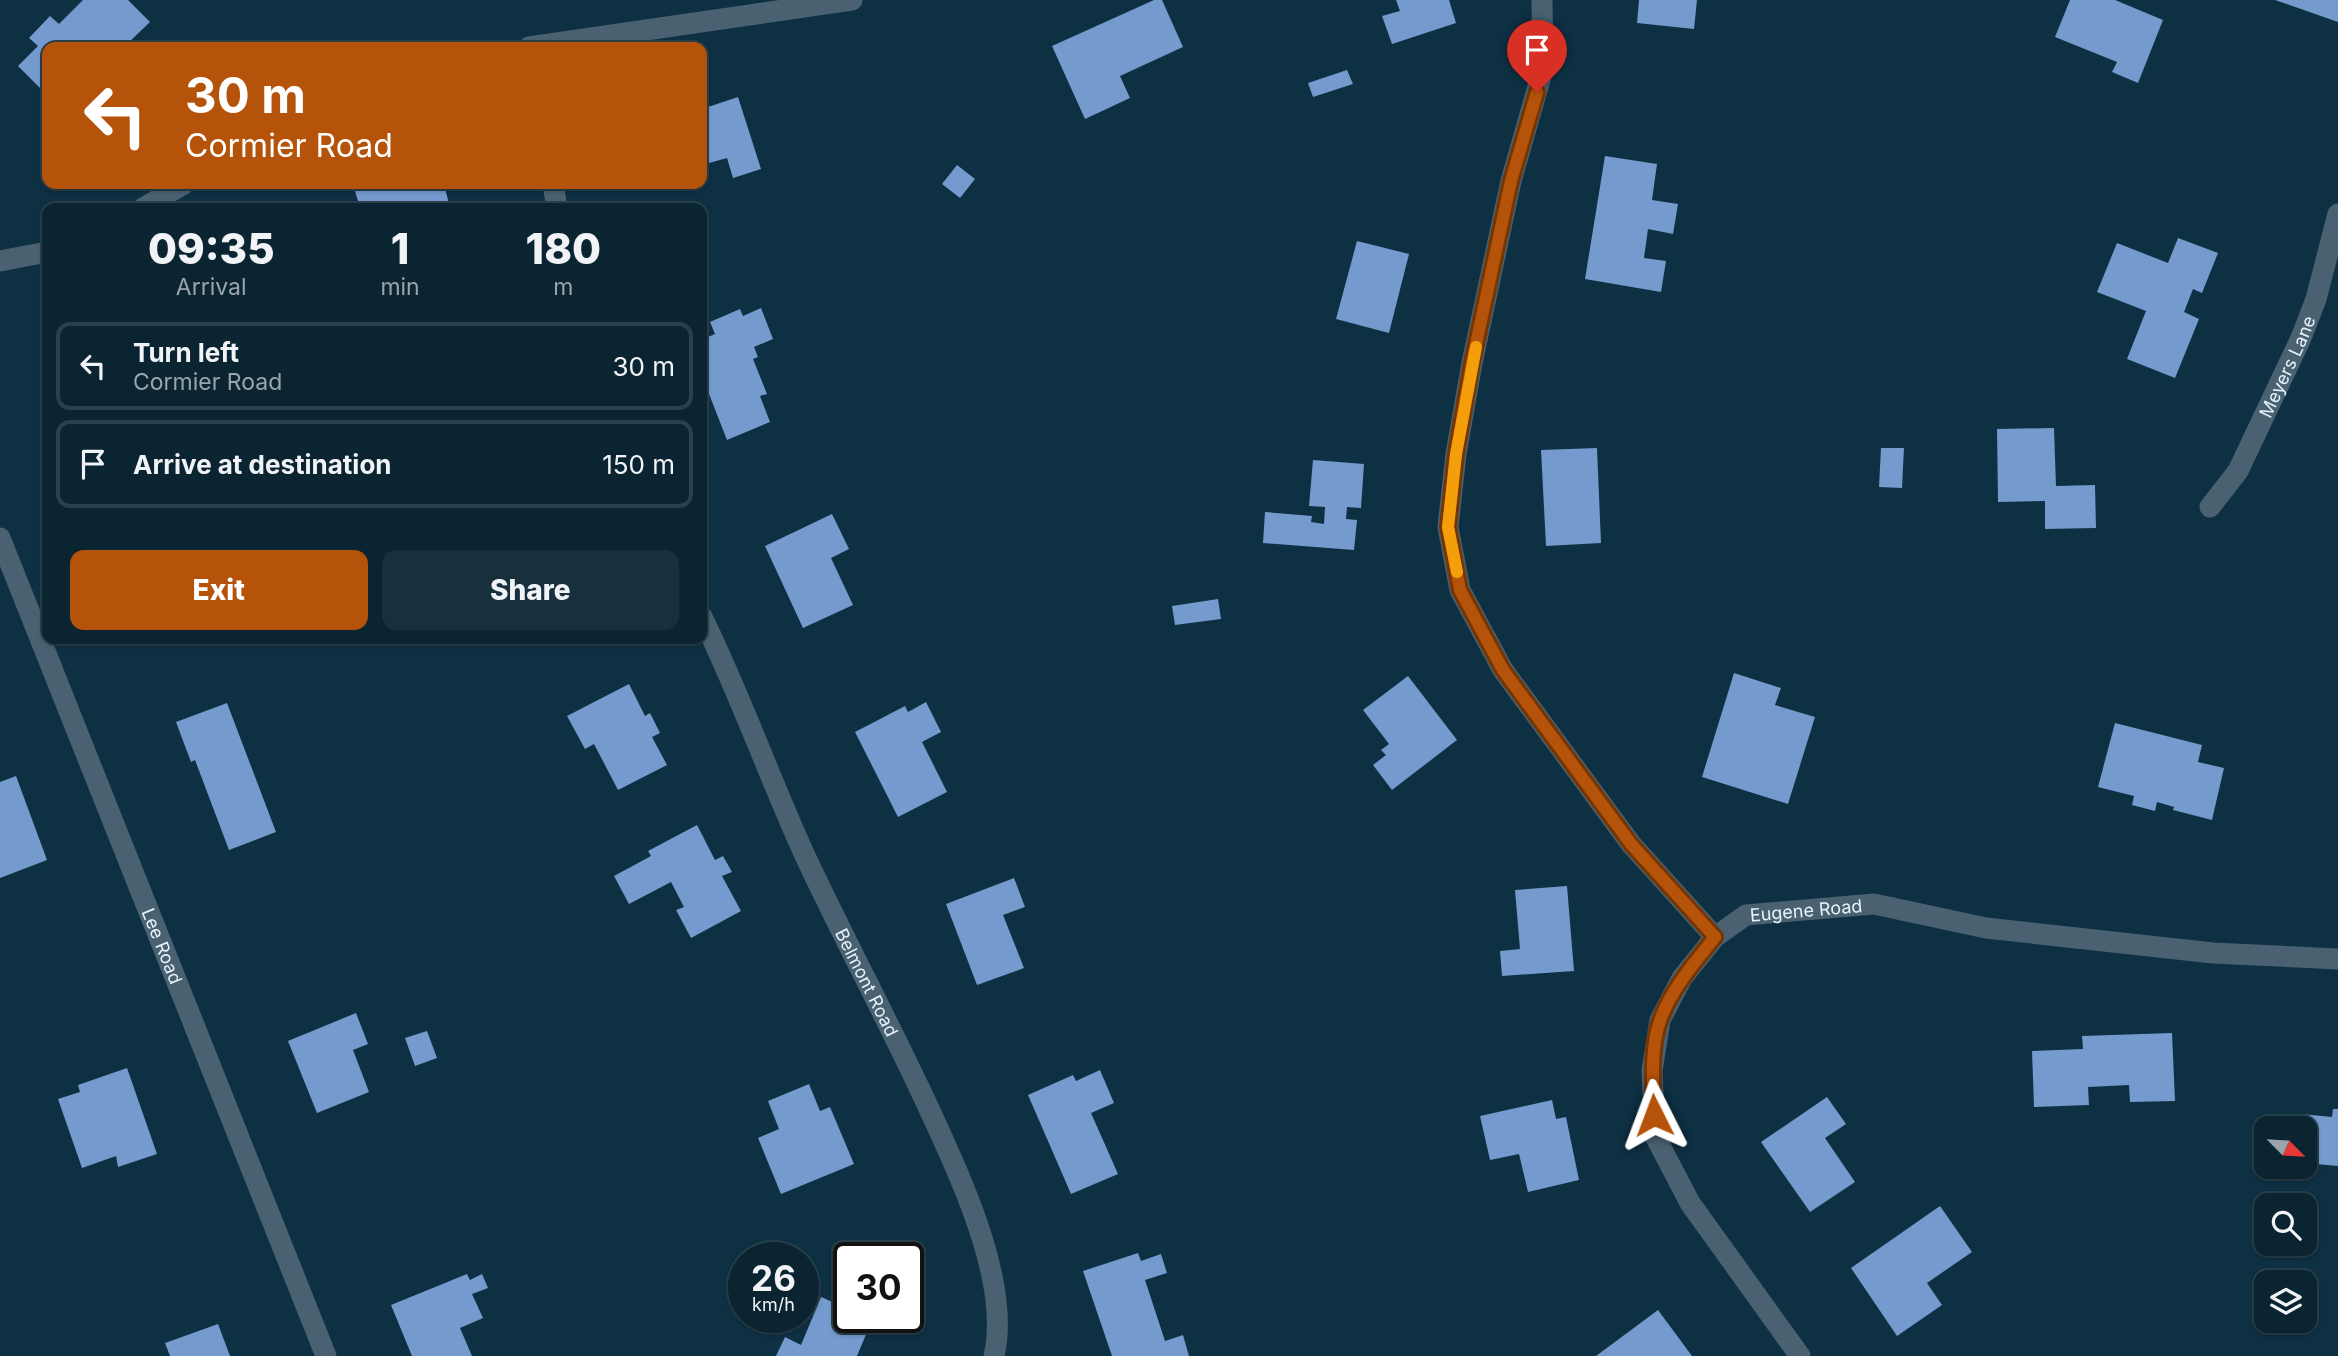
<!DOCTYPE html>
<html lang="en">
<head>
<meta charset="utf-8">
<style>
  :root { --surface:#0a2432; --page:#18303e; --text:#f1f3f6; --muted:#99a4ac; --line:#2a414d; --accent:#b45309 }
  body { margin:0; font-family:Inter,sans-serif; background:var(--page); color:var(--text); height:100vh; display:flex; flex-direction:column; font-size:26px; white-space:nowrap }
  * { box-sizing:border-box; margin:0 }
  p { font-size:23px; color:var(--muted) }
  .icon { flex:none; width:38px; height:38px; fill:none; stroke:currentColor; stroke-width:2; stroke-linecap:round; stroke-linejoin:round }
  .map { position:relative; flex:1; overflow:hidden }
  .sheet { position:absolute; left:42px; top:203px; width:665px; height:441px; display:flex; flex-direction:column; background:var(--surface); border-radius:14px; box-shadow:0 2px 5px #0004,0 0 0 2px var(--line) }
  .sheet>* { flex:none }
  .hud { position:absolute; left:42px; top:42px; width:665px; height:147px; border-radius:14px; box-shadow:0 2px 5px #0004,0 0 0 2px var(--line); background:#b45309; color:#fff; overflow:hidden }
  .needle { width:46px; rotate:114deg }
  .tools { position:absolute; left:2254px; top:1116px; display:grid; gap:14px }
  .tools a { display:grid; place-items:center; width:63px; height:63px; border-radius:14px; background:var(--surface); box-shadow:0 2px 5px #0004,0 0 0 2px var(--line); font-size:35px }
  .speed { position:absolute; left:728px; top:1242px; display:flex; gap:14px; font-size:35px; font-weight:700; text-align:center }
  .speed>* { display:grid; place-content:center; width:91px; height:91px; border-radius:50%; background:var(--surface); box-shadow:0 2px 5px #0004,0 0 0 2px var(--line); line-height:1 }
  .speed small { font-size:18px; font-weight:400 }
  .speed .limit { border:4px solid #111; border-radius:10px; background:#fff; color:#111 }
  .pin { position:absolute; display:grid; place-items:center; width:60px; height:60px; color:#fff; margin:-72px -30px; border-radius:50% 50% 50% 0; rotate:-45deg; box-shadow:0 0 7px #0007 }
  .pin .icon { rotate:45deg }
  .me { position:absolute; width:77px; margin:-38px; rotate:357deg; stroke-linejoin:round; filter:drop-shadow(0 0 5px #0008) }
  .turn { display:flex; align-items:center; gap:24px; height:147px; padding:0 28px; font-size:32px }
  .turn .icon { width:91px; height:91px; stroke-width:2.5 }
  .turn b { display:block; font-size:49px; line-height:60px }
  .eta { display:flex; justify-content:space-evenly; align-items:center; height:119px; text-align:center }
  .eta b { font-size:42px; font-weight:800; line-height:49px }
  .cta { display:flex; gap:14px; margin-top:auto; padding:14px 28px }
  .cta a { flex:1; height:80px; border-radius:14px; background:var(--accent); color:#fff; font-size:28px; font-weight:800; line-height:80px; text-align:center }
  .cta a+a { background:var(--page); color:var(--text) }
  ul { padding:0; list-style:none }
  li { display:flex; align-items:center; gap:21px; height:88px; margin:0 14px 10px; padding:0 14px; border:4px solid var(--line); border-radius:14px }
  li div { flex:1 }
  li b { display:block; font-size:26px }
  li em { font-style:normal }
  .map>svg:first-child { display:block }
  .building { fill:#759acd }
  .lines { fill:none; stroke-linecap:round; stroke-linejoin:round }
  .minor { stroke:#496171; stroke-width:21 }
  .route-casing { stroke:#753606; stroke-width:18 }
  .route { stroke:#b45309; stroke-width:12 }
  .slow { stroke:#f59e0b; stroke-width:12 }
  .labels { text-anchor:middle; dominant-baseline:central; stroke-width:7; stroke-linejoin:round; paint-order:stroke }
  .street-label { font-size:18px; fill:#e6f3fb; stroke:#0e3043 }
</style>
</head>
<body>
<div class="map">
<svg width="2338" height="1356" viewBox="0 0 2338 1356">
  <rect width="100%" height="100%" fill="#0e3043"/>
  <g class="building">
    <polygon points="83,0 128,0 150,22 124,47 47,47 47,95 18,66 38,46 29,38 50,16 59,24"/>
    <polygon points="1154,0 1162,0 1183,47 1120,76 1130,98 1085,119 1052,46"/>
    <polygon points="1396,0 1449,0 1456,23 1392,44 1382,16 1400,11"/>
    <polygon points="1639,0 1697,0 1694,29 1637,23"/>
    <polygon points="2070,0 2115,0 2163,20 2138,83 2112,72 2117,62 2055,37"/>
    <polygon points="2275,0 2338,0 2338,22"/>
    <polygon points="1347,70 1353,84 1313,97 1308,83"/>
    <polygon points="738,97 761,169 733,178 727,158 702,165 702,109"/>
    <polygon points="1605,156 1657,164 1652,200 1678,204 1673,234 1648,229 1644,258 1666,261 1661,292 1585,279"/>
    <polygon points="957,165 975,179 960,198 942,184"/>
    <polygon points="353,184 444,184 450,208 360,208"/>
    <polygon points="2178,238 2218,253 2202,293 2193,289 2184,312 2199,319 2175,378 2127,359 2146,311 2097,292 2117,243 2168,263"/>
    <polygon points="1357,241 1409,254 1389,333 1336,319"/>
    <polygon points="761,308 773,339 754,347 758,357 753,359 767,394 760,396 770,422 727,440 702,376 702,322 708,337 715,334 710,322 740,309 743,316"/>
    <polygon points="2054,428 2056,486 2095,485 2096,528 2045,529 2045,501 1998,502 1997,429"/>
    <polygon points="1597,448 1601,543 1546,546 1541,450"/>
    <polygon points="1881,448 1904,448 1902,488 1879,487"/>
    <polygon points="1313,460 1364,464 1361,508 1347,507 1346,519 1357,520 1354,550 1263,543 1265,512 1312,516 1311,522 1324,524 1325,507 1309,506"/>
    <polygon points="832,514 849,549 831,558 853,605 803,628 765,546"/>
    <polygon points="1218,599 1221,619 1175,625 1172,606"/>
    <polygon points="1734,673 1781,688 1775,705 1815,717 1788,804 1702,777"/>
    <polygon points="1408,676 1457,740 1392,790 1373,765 1386,755 1381,750 1389,744 1363,710"/>
    <polygon points="629,684 645,716 650,713 660,733 652,737 667,765 618,790 594,744 585,749 567,716"/>
    <polygon points="926,702 941,732 922,742 947,792 898,817 855,732 905,706 908,712"/>
    <polygon points="227,703 276,832 229,850 195,760 191,762 176,722"/>
    <polygon points="2115,723 2202,745 2198,762 2224,768 2212,820 2173,810 2174,807 2157,802 2155,811 2132,805 2134,796 2098,787"/>
    <polygon points="16,776 47,860 0,878 0,782"/>
    <polygon points="697,825 715,860 723,856 732,872 722,876 741,911 691,938 676,910 684,907 671,882 629,904 614,876 651,856 648,851"/>
    <polygon points="1014,878 1025,907 1003,915 1024,968 977,985 946,904"/>
    <polygon points="1567,886 1574,971 1502,976 1500,951 1520,949 1515,890"/>
    <polygon points="356,1013 368,1044 353,1050 369,1092 317,1113 288,1041"/>
    <polygon points="427,1031 437,1058 415,1066 405,1038"/>
    <polygon points="2172,1033 2175,1101 2130,1102 2129,1085 2088,1087 2089,1105 2034,1107 2032,1051 2083,1049 2082,1036"/>
    <polygon points="127,1068 157,1154 118,1167 116,1156 82,1168 58,1099 80,1092 78,1085"/>
    <polygon points="1100,1070 1114,1103 1091,1113 1118,1174 1071,1194 1028,1095 1073,1075 1076,1081"/>
    <polygon points="809,1084 820,1111 830,1107 854,1164 781,1194 758,1138 779,1129 768,1101"/>
    <polygon points="1827,1097 1846,1124 1825,1138 1855,1182 1810,1212 1761,1142"/>
    <polygon points="1552,1100 1556,1119 1566,1117 1579,1180 1528,1192 1519,1154 1490,1160 1480,1116"/>
    <polygon points="2333,1109 2338,1109 2338,1166 2305,1163 2305,1129 2299,1129 2301,1114 2332,1117"/>
    <polygon points="1940,1206 1972,1252 1927,1283 1942,1305 1897,1336 1851,1268"/>
    <polygon points="1138,1253 1141,1261 1161,1254 1167,1273 1145,1280 1165,1341 1183,1335 1189,1356 1112,1356 1083,1271"/>
    <polygon points="467,1274 470,1280 482,1274 488,1288 472,1294 483,1318 460,1328 472,1356 412,1356 391,1305"/>
    <polygon points="821,1297 849,1309 849,1318 872,1320 857,1356 776,1356 785,1337 801,1345"/>
    <polygon points="1658,1310 1692,1356 1596,1356"/>
    <polygon points="218,1324 230,1356 170,1356 165,1343"/>
  </g>
  <g class="lines">
    <g class="minor">
      <polyline points="1542,0 1543,69 1511,181 1472,363 1456,454 1448,527 1460,590 1503,670 1631,844 1715,937"/>
      <polyline points="529,47 852,0"/>
      <polyline points="553,184 557,208"/>
      <polyline points="143,208 184,184"/>
      <polyline points="0,261 47,252"/>
      <path id="s1" d="M2210,507L2238,471L2301,338L2316,299L2338,214"/>
      <path id="s2" d="M0,538L326,1356"/>
      <path id="s3" d="M702,617C741,696 770,780 807,860C847,945 892,1028 931,1113C961,1179 1011,1283 994,1356"/>
      <path id="s4" d="M1800,1356L1690,1203L1655,1136L1652,1071L1660,1020L1682,978L1715,937L1746,915L1874,904L1986,928L2213,953L2338,959"/>
    </g>
  </g>
  <g class="lines">
    <defs>
      <path id="route" d="M1537,92L1511,181L1472,363L1456,454L1448,527L1460,590L1503,670L1631,844L1715,937C1695,962 1673,987 1661,1018C1650,1045 1653,1086 1654,1115"/>
    </defs>
    <use href="#route" class="route-casing"/>
    <use href="#route" class="route"/>
    <polyline class="slow" points="1457,572 1448,527 1456,454 1476,347"/>
  </g>
  <g class="labels">
    <g class="street-label">
      <text stroke="none"><textPath href="#s1" startOffset="161">Meyers Lane</textPath></text>
      <text stroke="none"><textPath href="#s4" startOffset="579">Eugene Road</textPath></text>
      <text stroke="none"><textPath href="#s2" startOffset="439">Lee Road</textPath></text>
      <text stroke="none"><textPath href="#s3" startOffset="401">Belmont Road</textPath></text>
    </g>
  </g>
</svg>
<div class="tools">
<a><svg class="needle" viewBox="-14 -14 28 28"><path d="M0-13l5 13h-10z" fill="#e53935"/><path d="M0 13l5-13h-10z" fill="#99a4ac"/></svg></a>
<a><svg class="icon" aria-label="search" viewBox="0 0 24 24"><circle cx="10" cy="10" r="6"/><path d="M15 15l6 6"/></svg></a>
<a><svg class="icon" aria-label="layers" viewBox="0 0 24 24"><path d="M12 4l9 5-9 5-9-5zM3 14l9 5 9-5"/></svg></a>
</div>
<div class="speed"><div>26<small>km/h</small></div><div class="limit">30</div></div>
<div class="pin" style="left:1537px;top:92px;background:#d93025"><svg class="icon" aria-label="arrive" viewBox="0 0 24 24"><path d="M6 21V4h12l-3 4 3 4H6"/></svg></div>
<svg class="me" style="left:1654px;top:1115px" viewBox="-20 -20 40 40"><path d="M0-17L14 15 0 8-14 15z" fill="#b45309" stroke="#fff" stroke-width="4"/></svg>
<div class="hud">
<div class="turn"><svg class="icon" aria-label="left" viewBox="0 0 24 24"><path d="M17 20v-9H6M10 6l-5 5 5 5"/></svg><div><b>30 m</b>Cormier Road</div></div>
</div>
<section class="sheet">
<div class="eta">
<div><b>09:35</b><p>Arrival</p></div>
<div><b>1</b><p>min</p></div>
<div><b>180</b><p>m</p></div>
</div>
<ul>
<li><svg class="icon" aria-label="left" viewBox="0 0 24 24"><path d="M17 20v-9H6M10 6l-5 5 5 5"/></svg><div><b>Turn left</b><p>Cormier Road</p></div><em>30 m</em></li>
<li><svg class="icon" aria-label="arrive" viewBox="0 0 24 24"><path d="M6 21V4h12l-3 4 3 4H6"/></svg><div><b>Arrive at destination</b></div><em>150 m</em></li>
</ul>
<div class="cta"><a>Exit</a><a>Share</a></div>
</section>
</div>
</body>
</html>
